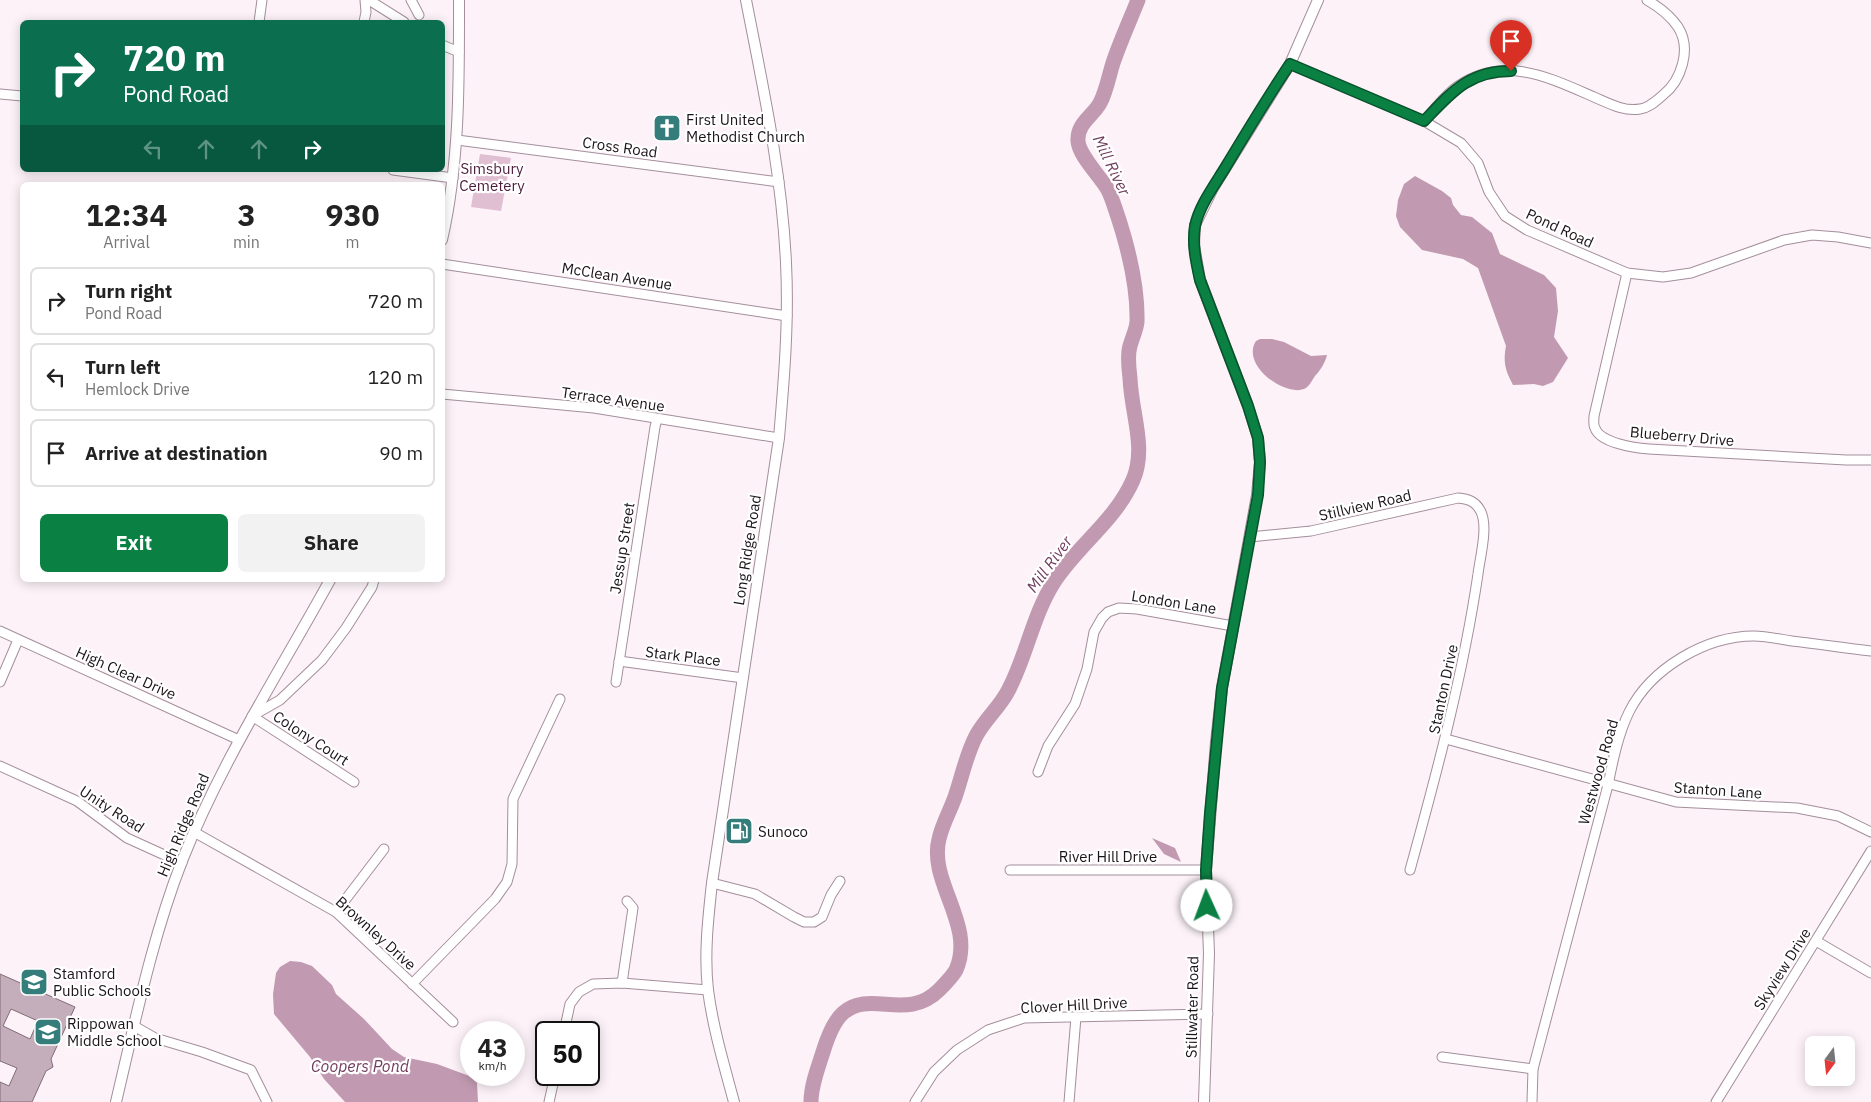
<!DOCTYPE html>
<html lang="en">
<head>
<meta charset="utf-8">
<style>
  :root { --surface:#fff; --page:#f2f2f2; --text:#222; --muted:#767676; --line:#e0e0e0; --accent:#0b8043 }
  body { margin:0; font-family:"IBM Plex Sans",sans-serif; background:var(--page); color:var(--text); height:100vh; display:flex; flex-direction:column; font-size:19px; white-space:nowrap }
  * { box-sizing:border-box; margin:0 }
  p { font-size:16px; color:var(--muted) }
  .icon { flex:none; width:28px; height:28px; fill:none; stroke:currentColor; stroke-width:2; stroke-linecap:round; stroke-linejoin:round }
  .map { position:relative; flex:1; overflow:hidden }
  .side { position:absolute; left:20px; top:182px; width:425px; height:400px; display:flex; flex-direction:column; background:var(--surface); border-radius:8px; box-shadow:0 2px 12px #0003 }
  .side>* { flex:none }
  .hud { position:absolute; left:20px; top:20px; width:425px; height:152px; border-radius:8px; box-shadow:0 2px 12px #0003; background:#0b6e4f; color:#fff; overflow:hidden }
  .needle { width:32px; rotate:195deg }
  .buttons { position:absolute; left:1805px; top:1036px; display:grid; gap:10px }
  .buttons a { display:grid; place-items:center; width:50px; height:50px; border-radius:8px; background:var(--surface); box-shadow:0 2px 12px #0003; font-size:25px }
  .speed { position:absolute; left:460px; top:1021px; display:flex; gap:10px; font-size:25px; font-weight:700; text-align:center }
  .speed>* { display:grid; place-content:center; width:65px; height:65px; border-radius:50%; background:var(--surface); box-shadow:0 2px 12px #0003; line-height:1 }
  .speed small { font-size:12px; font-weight:400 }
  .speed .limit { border:2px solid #111; border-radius:8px; background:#fff; color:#111 }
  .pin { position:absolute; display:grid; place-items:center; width:42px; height:42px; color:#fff; margin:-51px -21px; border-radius:50% 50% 50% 0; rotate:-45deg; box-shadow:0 0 5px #0007 }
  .pin .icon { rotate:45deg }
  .me { position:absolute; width:55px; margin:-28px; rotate:358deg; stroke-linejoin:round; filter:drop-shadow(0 0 4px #0008) }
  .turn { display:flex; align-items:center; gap:18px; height:105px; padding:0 20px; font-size:22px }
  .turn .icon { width:65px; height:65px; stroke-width:2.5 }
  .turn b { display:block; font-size:35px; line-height:42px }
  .lanes { display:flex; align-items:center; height:48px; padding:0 20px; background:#0003; justify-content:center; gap:25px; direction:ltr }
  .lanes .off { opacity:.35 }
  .eta { display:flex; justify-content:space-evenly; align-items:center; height:85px; text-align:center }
  .eta b { font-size:30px; font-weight:800; line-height:35px }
  .button { display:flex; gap:10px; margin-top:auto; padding:10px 20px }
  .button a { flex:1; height:58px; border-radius:8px; background:var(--accent); color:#fff; font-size:20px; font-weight:800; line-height:58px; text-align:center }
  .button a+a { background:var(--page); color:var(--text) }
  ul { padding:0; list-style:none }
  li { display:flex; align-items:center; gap:15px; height:68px; margin:0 10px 8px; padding:0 10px; border:2px solid var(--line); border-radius:8px }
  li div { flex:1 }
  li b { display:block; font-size:19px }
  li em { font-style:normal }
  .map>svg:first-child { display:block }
  .green { fill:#e1bfd2 }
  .water { fill:#c19ab1 }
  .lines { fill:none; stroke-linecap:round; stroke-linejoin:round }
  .river { stroke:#c19ab1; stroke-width:15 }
  .building { fill:#c4aebb; stroke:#806b77; fill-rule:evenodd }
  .minor-casing { stroke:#a48e9b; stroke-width:11 }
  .major-casing { stroke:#a48e9b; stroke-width:12 }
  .minor { stroke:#fff; stroke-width:9 }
  .major { stroke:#fff; stroke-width:10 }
  .route-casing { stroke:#07532c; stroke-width:12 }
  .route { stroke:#0b8043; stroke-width:9 }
  .labels { text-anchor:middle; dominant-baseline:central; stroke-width:4.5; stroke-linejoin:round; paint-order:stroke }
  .poi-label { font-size:15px; fill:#1b1318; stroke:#fff; text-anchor:start }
  .street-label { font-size:15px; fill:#1b1318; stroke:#fff }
  .park-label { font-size:15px; fill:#4c1b3c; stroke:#fff }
  .water-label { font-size:16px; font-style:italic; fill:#713c5d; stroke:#fff }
</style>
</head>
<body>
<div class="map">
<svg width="1871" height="1102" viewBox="0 0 1871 1102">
  <rect width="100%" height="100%" fill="#fcf2f8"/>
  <polygon class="green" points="480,154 511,158 501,211 471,207"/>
  <g class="water">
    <path d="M1415,176L1442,191L1451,198L1453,205L1461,215L1472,217L1492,233L1500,254L1544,275L1556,288L1558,311L1554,337L1568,358L1553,382L1543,386L1534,384L1513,385C1505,370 1503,362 1506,346L1478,268L1463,259L1422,250L1400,227L1396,216L1398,200L1404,184Z"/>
    <path d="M1260,339H1272L1284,342L1311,356L1327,355C1325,363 1321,369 1315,376C1312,380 1310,385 1306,388C1287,399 1240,365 1256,341Z"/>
    <polygon points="1152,838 1175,848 1181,862 1164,854"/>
    <polygon points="290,961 301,962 312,966 332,985 336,994 364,1019 392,1049 404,1057 437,1064 472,1077 477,1083 478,1102 345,1102 324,1079 310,1057 274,1014 273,994 276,973 280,967"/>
  </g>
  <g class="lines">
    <path class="river" d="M811,1102C811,1085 818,1068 823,1052C827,1039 833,1022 843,1013C870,989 907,1022 939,990C945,984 952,977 956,970C976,925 928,882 939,839C942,825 950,811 955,797C962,777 966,755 976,736C985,719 1001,706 1009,689C1027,654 1033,615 1054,582C1078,545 1115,521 1133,480C1147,448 1131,412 1130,378C1129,369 1127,356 1130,346C1132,338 1136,331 1137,322C1138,285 1127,243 1115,208C1113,202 1111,196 1108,190C1101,177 1079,156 1078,141C1077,123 1093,116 1100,103C1107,90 1109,74 1114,60C1121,40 1130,20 1138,0"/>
  </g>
  <g class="building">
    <polygon points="737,820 745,822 742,842 734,841"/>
    <path d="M0,974L75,1007L51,1059L53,1067L46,1071L32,1102H0V1082L9,1086L17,1068L0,1061ZM11,1009L38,1021L30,1039L3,1026Z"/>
  </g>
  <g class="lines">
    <defs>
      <g id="minor">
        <polyline points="369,0 404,22"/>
        <polyline points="411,0 419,15"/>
        <polyline points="259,22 262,0"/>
        <polyline points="364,22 366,12 365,0"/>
        <polyline points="442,45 459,52"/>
        <polyline points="1290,64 1424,121 1461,143 1478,163 1489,192 1505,216 1527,230 1627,273 1663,277 1691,273 1784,240 1812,235 1838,237 1871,243"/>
        <polyline points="0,94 22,96"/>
        <path d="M1424,121C1434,110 1445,95 1458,86C1505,55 1548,77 1594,97C1608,103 1624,112 1640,109C1649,108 1656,101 1663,95C1681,81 1692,49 1678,27C1670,15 1659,7 1647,0"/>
        <polyline points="457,140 779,182"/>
        <polyline points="393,170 453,178"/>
        <polyline points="442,264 787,316"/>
        <path d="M1627,273L1594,416C1594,419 1593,425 1595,428C1600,443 1635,448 1649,449L1846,460H1871"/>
        <polyline points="442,394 594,408 779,438"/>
        <path d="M1250,537L1311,531L1458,498C1468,499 1475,501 1480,510C1489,525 1480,557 1478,574C1463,675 1437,772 1410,870"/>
        <polyline points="0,631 239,740"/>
        <polyline points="619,661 743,678"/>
        <polyline points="0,682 18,640"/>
        <polyline points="616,682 655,427 657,419"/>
        <polyline points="1446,739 1676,802 1797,808 1838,816 1871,832"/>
        <polyline points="0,766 77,801 127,838 182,863"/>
        <polyline points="1038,772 1048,746 1075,704 1087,669 1094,632 1102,618 1108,612 1119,608 1137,609 1233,626"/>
        <polyline points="354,782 252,716 280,700 322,660 346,628 372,587 374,580"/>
        <polyline points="194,832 336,912 453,1022"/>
        <polyline points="1010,870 1206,870"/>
        <polyline points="712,883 755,894 794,917 804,922 814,922 822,917 831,895 840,881"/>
        <polyline points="336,912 384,849"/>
        <polyline points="1816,941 1871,973"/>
        <polyline points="622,983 633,908 627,901"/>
        <polyline points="412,984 495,899 507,882 512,864 513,799 560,699"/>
        <polyline points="134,1026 155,1038 202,1052 251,1070 267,1102"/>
        <polyline points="564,1032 570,1004 579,992 593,984 622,983 708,990"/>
        <polyline points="1442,1057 1533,1069"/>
        <polyline points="549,1102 555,1075"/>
        <polyline points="915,1102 934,1072 957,1050 988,1030 1024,1018 1208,1014"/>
        <polyline points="1069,1102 1076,1017"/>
        <path d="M1532,1102L1533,1069L1608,785C1613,760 1618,735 1629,712C1651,668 1706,636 1754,636C1766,636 1779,639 1792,641C1818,644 1845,648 1871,651"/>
        <polyline points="1716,1102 1871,851"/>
      </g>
      <g id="major">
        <path d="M442,240C460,161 459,81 459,0"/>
        <path d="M116,1102C135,1022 152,938 182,861C221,762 279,673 330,580"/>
        <path d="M734,1102C724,1065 713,1028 708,990C704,955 708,919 712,883L779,438C784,380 789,321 786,263C782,174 763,87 746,0"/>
        <polyline points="1204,1102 1209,954 1206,870 1216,742 1222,688 1257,495 1260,462 1258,438 1248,406 1200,280 1194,245 1195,225 1213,188 1290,64 1318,0"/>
      </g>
    </defs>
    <use href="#minor" class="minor-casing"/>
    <use href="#major" class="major-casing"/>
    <use href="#minor" class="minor"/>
    <use href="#major" class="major"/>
  </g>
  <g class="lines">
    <defs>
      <path id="route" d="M1207,906L1206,870L1210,813L1222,688L1258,495L1260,462L1258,438L1248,406L1200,280C1196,262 1192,244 1195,226C1199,206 1214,186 1225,168C1246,133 1267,98 1290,64L1424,121C1451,93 1468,71 1511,71"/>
    </defs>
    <use href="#route" class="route-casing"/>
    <use href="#route" class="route"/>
  </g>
  <defs>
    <symbol id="church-square" viewBox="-11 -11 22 22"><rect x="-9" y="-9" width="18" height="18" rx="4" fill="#347d7b" stroke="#fff"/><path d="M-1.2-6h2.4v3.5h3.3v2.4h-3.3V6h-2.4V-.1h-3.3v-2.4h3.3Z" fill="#fff"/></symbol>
    <symbol id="fuel-square" viewBox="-11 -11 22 22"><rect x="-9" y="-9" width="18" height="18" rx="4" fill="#347d7b" stroke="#fff"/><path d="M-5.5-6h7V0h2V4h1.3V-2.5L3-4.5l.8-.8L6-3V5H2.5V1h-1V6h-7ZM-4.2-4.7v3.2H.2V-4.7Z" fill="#fff"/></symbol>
    <symbol id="school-square" viewBox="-11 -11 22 22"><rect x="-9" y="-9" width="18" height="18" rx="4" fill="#347d7b" stroke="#fff"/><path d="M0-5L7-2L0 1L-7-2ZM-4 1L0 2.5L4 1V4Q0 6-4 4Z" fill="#fff"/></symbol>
  </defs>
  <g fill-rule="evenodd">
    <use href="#church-square" x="651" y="112" width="32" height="32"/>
    <use href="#fuel-square" x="723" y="815" width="32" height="32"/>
    <use href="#school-square" x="18" y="966" width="32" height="32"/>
    <use href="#school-square" x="32" y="1016" width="32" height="32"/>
  </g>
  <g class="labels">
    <g class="poi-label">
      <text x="686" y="119">First United<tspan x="686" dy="17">Methodist Church</tspan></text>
      <text x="758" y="831">Sunoco</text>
      <text x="53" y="973">Stamford<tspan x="53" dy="17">Public Schools</tspan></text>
      <text x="67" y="1023">Rippowan<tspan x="67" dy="17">Middle School</tspan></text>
    </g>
    <g class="street-label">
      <text transform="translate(620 147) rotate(8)">Cross Road</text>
      <text transform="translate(1560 228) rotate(25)">Pond Road</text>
      <text transform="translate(617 276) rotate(9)">McClean Avenue</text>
      <text transform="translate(613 399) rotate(8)">Terrace Avenue</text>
      <text transform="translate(1682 436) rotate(5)">Blueberry Drive</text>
      <text transform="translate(1365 505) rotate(-13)">Stillview Road</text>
      <text transform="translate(622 548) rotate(-81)">Jessup Street</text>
      <text transform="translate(747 550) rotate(-81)">Long Ridge Road</text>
      <text transform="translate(1174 602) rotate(9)">London Lane</text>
      <text transform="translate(683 656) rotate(7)">Stark Place</text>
      <text transform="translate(126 673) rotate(24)">High Clear Drive</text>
      <text transform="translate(1443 689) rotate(-78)">Stanton Drive</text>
      <text transform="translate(311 738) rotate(33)">Colony Court</text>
      <text transform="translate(1598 772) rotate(-74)">Westwood Road</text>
      <text transform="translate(1718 790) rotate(4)">Stanton Lane</text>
      <text transform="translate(112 809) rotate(33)">Unity Road</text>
      <text transform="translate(183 825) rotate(-67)">High Ridge Road</text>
      <text x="1108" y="856">River Hill Drive</text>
      <text transform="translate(376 933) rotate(42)">Brownley Drive</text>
      <text transform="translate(1782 969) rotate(-58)">Skyview Drive</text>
      <text transform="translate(1074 1005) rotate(-3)">Clover Hill Drive</text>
      <text transform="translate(1192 1007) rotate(-89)">Stillwater Road</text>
    </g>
    <g class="park-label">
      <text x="492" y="168">Simsbury<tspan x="492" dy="17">Cemetery</tspan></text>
    </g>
    <g class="water-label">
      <text transform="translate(1112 165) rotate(64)">Mill River</text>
      <text transform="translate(1049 564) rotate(-54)">Mill River</text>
      <text x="360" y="1066">Coopers Pond</text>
    </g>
  </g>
</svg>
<div class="buttons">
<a><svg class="needle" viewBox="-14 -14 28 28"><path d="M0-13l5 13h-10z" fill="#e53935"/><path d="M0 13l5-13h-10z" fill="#767676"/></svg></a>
</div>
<div class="speed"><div>43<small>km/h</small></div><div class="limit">50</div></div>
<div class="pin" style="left:1511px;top:71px;background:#d93025"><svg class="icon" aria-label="arrive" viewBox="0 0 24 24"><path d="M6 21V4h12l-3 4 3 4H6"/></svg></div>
<svg class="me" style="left:1207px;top:906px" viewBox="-20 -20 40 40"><circle r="19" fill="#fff"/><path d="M0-13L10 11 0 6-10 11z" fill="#0b8043"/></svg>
<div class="hud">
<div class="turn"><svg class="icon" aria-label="right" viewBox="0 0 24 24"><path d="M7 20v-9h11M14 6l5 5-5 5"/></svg><div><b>720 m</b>Pond Road</div></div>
<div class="lanes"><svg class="icon off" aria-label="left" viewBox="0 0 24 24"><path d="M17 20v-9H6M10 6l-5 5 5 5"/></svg><svg class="icon off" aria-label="ahead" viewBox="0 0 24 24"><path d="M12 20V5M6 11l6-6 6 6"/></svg><svg class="icon off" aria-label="ahead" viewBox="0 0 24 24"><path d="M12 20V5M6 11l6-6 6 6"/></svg><svg class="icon" aria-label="right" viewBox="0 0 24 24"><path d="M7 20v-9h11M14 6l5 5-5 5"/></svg></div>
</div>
<section class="side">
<div class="eta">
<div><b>12:34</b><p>Arrival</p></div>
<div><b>3</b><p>min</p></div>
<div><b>930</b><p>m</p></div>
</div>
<ul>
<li><svg class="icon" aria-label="right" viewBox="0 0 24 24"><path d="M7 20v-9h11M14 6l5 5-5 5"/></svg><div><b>Turn right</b><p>Pond Road</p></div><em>720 m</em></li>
<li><svg class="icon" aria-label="left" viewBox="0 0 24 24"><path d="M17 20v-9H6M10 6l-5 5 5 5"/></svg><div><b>Turn left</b><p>Hemlock Drive</p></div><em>120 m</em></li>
<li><svg class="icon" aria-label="arrive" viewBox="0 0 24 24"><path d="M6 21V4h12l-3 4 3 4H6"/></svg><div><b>Arrive at destination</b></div><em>90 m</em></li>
</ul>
<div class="button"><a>Exit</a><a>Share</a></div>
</section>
</div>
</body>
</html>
